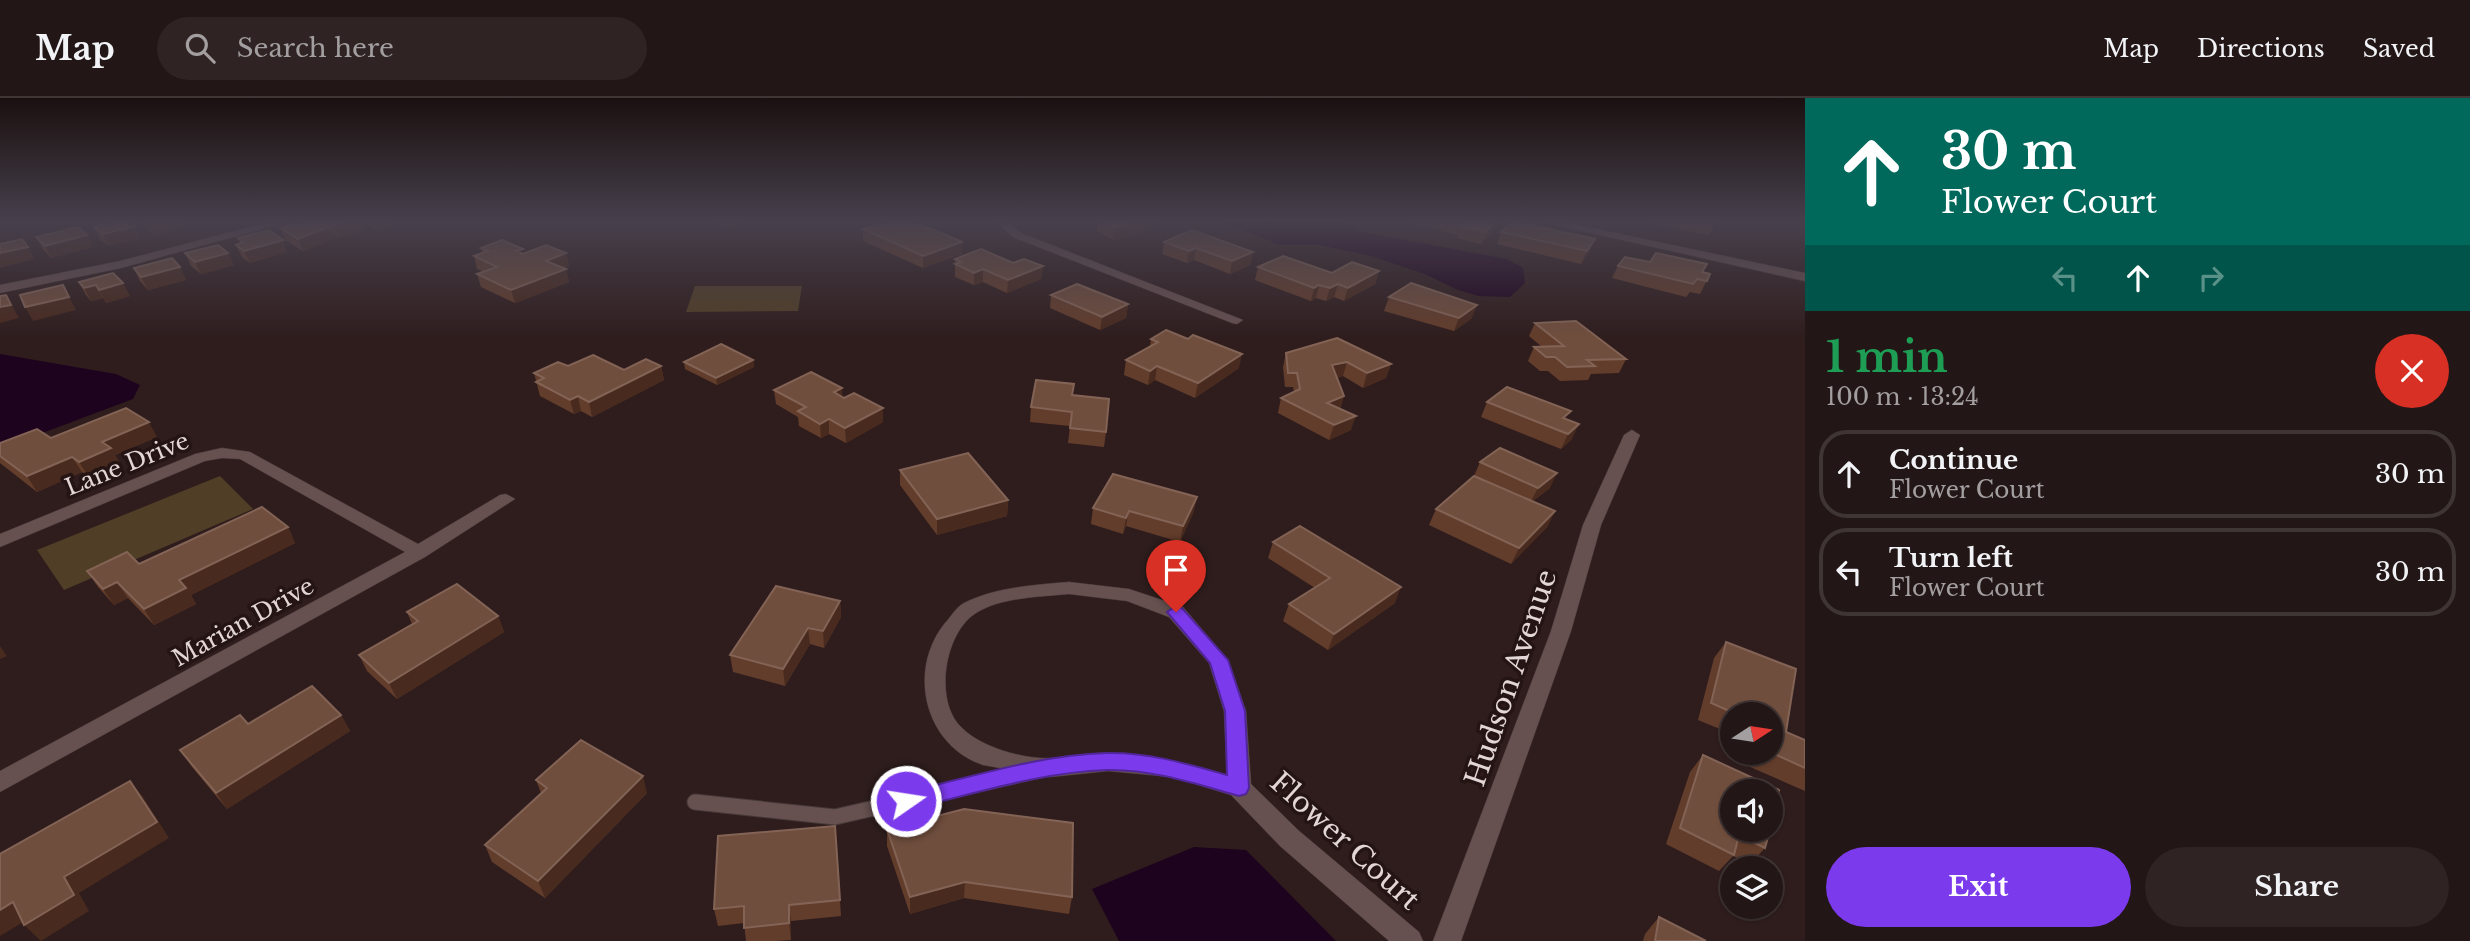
<!DOCTYPE html>
<html lang="en">
<head>
<meta charset="utf-8">
<style>
  :root { --surface:#231616; --page:#2f2323; --text:#f1f3f6; --muted:#a39fa1; --line:#403535; --accent:#7c3aed }
  body { margin:0; font-family:"Libre Baskerville",serif; background:var(--page); color:var(--text); height:100vh; display:flex; flex-direction:column; font-size:26px; white-space:nowrap }
  * { box-sizing:border-box; margin:0 }
  p { font-size:23px; color:var(--muted) }
  .icon { flex:none; width:38px; height:38px; fill:none; stroke:currentColor; stroke-width:2; stroke-linecap:round; stroke-linejoin:round }
  .map { position:relative; flex:1; overflow:hidden }
  .side { display:flex; flex-direction:column; background:var(--surface); width:665px }
  .side>* { flex:none }
  .hud { background:#00695c; color:#fff; overflow:hidden }
  .needle { width:46px; rotate:78deg }
  .buttons { position:absolute; left:1720px; top:604px; display:grid; gap:14px }
  .buttons a { display:grid; place-items:center; width:63px; height:63px; border-radius:50%; background:var(--surface); box-shadow:0 2px 5px #0004,0 0 0 2px var(--line); font-size:35px }
  .pin { position:absolute; display:grid; place-items:center; width:60px; height:60px; color:#fff; margin:-72px -30px; border-radius:50% 50% 50% 0; rotate:-45deg; box-shadow:0 0 7px #0007 }
  .pin .icon { rotate:45deg }
  .me { position:absolute; width:77px; margin:-38px; rotate:77deg; stroke-linejoin:round; filter:drop-shadow(0 0 5px #0008) }
  .turn { display:flex; align-items:center; gap:24px; height:147px; padding:0 21px; font-size:32px }
  .turn .icon { width:91px; height:91px; stroke-width:2.5 }
  .turn b { display:block; font-size:49px; line-height:60px }
  .lanes { display:flex; align-items:center; height:66px; padding:0 21px; background:#0003; justify-content:center; gap:35px; direction:ltr }
  .lanes .off { opacity:.35 }
  .round { display:grid; place-items:center; flex:none; width:74px; height:74px; border-radius:37px; background:var(--page) }
  .overview { display:flex; align-items:center; justify-content:space-between; height:119px; padding:0 21px }
  h1 { font-size:42px; font-weight:700; line-height:52px; color:#1e9e55 }
  .primary-button { display:flex; gap:14px; margin-top:auto; padding:14px 21px }
  .primary-button a { flex:1; height:80px; border-radius:42px; background:var(--accent); color:#fff; font-size:28px; font-weight:700; line-height:80px; text-align:center }
  .primary-button a+a { background:var(--page); color:var(--text) }
  ul { padding:0; list-style:none }
  li { display:flex; align-items:center; gap:21px; height:88px; margin:0 14px 10px; padding:0 7px; border:4px solid var(--line); border-radius:28px }
  li div { flex:1 }
  li b { display:block; font-size:26px }
  li em { font-style:normal }
  header { display:flex; align-items:center; gap:42px; box-sizing:border-box; height:98px; padding:0 35px; background:var(--surface); border-bottom:2px solid var(--line) }
  header strong { font-size:33px }
  nav { display:flex; gap:38px; margin-inline-start:auto; font-size:24px }
  .search { width:490px; height:63px; background:var(--page); display:flex; align-items:center; gap:18px; box-sizing:border-box; padding:0 24px; border-radius:38px; color:var(--muted); font-size:26px }
  main { display:flex; flex:1; min-height:0 }
  .map>svg:first-child { display:block }
  .green { fill:#513e26 }
  .water { fill:#1e031e }
  .lines { fill:none; stroke-linecap:round; stroke-linejoin:round }
  .service-casing { stroke:#483939; stroke-width:17 }
  .minor-casing { stroke:#483939; stroke-width:1 }
  .service { stroke:#665050; stroke-width:15 }
  .minor { fill:#665050; fill-rule:evenodd }
  .wall { fill:#633d2b }
  .shaded-wall { fill:#482a1e }
  .building { fill:#704e3d; stroke:#826355; stroke-width:2 }
  .route { fill:#7c3aed; stroke:#51269a; stroke-width:2 }
  .labels { text-anchor:middle; dominant-baseline:central; stroke-width:7; stroke-linejoin:round; paint-order:stroke }
  .street-label { font-size:23px; fill:#e3d6d6; stroke:#251414 }
  .near-street-label { font-size:28px; fill:#e3d6d6; stroke:#251414 }
</style>
</head>
<body>
<header>
<strong>Map</strong>
<div class="search"><svg class="icon" aria-label="search" viewBox="0 0 24 24"><circle cx="10" cy="10" r="6"/><path d="M15 15l6 6"/></svg>Search here</div>
<nav><a>Map</a><a>Directions</a><a>Saved</a></nav>
</header>
<main>
<div class="map">
<svg width="1805" height="843" viewBox="0 0 1805 843">
  <rect width="100%" height="100%" fill="#2f1d1d"/>
  <g class="green">
    <polygon points="695,188 802,188 798,213 686,214"/>
    <polygon points="220,378 253,411 64,492 37,452"/>
  </g>
  <g class="water">
    <polygon points="1227,123 1350,126 1358,133 1507,161 1523,170 1525,185 1510,199 1479,198 1458,192 1425,176 1371,158 1319,147 1280,147 1225,125"/>
    <polygon points="0,256 116,276 140,287 133,301 0,351"/>
    <polygon points="1194,749 1246,752 1336,843 1119,843 1092,791"/>
  </g>
  <g class="lines">
    <defs>
      <polyline id="service" points="695,704 835,719 1040,672"/>
      <g id="minor">
        <polygon points="273,123 291,123 121,170 0,195 0,187 120,163"/>
        <polygon points="995,123 1007,123 1021,135 1243,222 1237,226 1232,225 1013,139"/>
        <polygon points="1538,123 1559,123 1805,175 1805,183"/>
        <polygon points="1632,332 1640,337 1601,427 1571,533 1461,843 1433,843 1551,533 1583,427 1624,337"/>
        <polygon points="222,350 250,354 418,446 500,397 506,396 515,401 425,459 0,694 0,673 405,454 240,361 222,360 205,363 0,449 0,436 195,356"/>
        <path d="M1069,484L1129,491L1183,509L1228,562L1246,613L1251,686L1298,732L1419,834L1423,843H1389L1280,748L1231,697L1173,679L1108,673L1050,679L983,667C924,647 907,572 945,525C951,519 956,509 964,505C996,489 1034,487 1069,484ZM1069,496L1127,503L1169,519L1209,565L1224,613L1227,677C1186,664 1155,658 1112,655C1093,654 1073,659 1054,660C1026,662 981,650 961,629C934,603 944,535 976,515C1002,499 1039,499 1069,496Z"/>
      </g>
    </defs>
    <use href="#service" class="service-casing"/>
    <use href="#minor" class="minor-casing"/>
    <use href="#service" class="service"/>
    <use href="#minor" class="minor"/>
  </g>
  <g class="wall">
    <polygon points="143,123 187,123 189,128 155,137 146,130"/>
    <polygon points="324,123 395,123 392,124 394,128 377,133 363,123 366,132 339,140 330,134 333,141 303,153 285,142 281,130 325,127"/>
    <polygon points="715,123 752,123 728,131 716,126"/>
    <polygon points="1098,123 1159,123 1158,126 1146,129 1146,133 1113,142 1097,133"/>
    <polygon points="1411,123 1499,123 1496,130 1481,146 1457,140 1458,137 1410,125"/>
    <polygon points="1638,123 1716,123 1709,137"/>
    <polygon points="94,129 140,140 109,148 100,141"/>
    <polygon points="863,131 962,144 962,156 923,170 863,143"/>
    <polygon points="1501,134 1595,141 1589,154 1581,166 1497,146"/>
    <polygon points="36,139 93,149 51,160 43,151"/>
    <polygon points="238,140 287,154 250,165 242,159 236,147 240,145"/>
    <polygon points="1164,144 1253,154 1250,167 1230,176 1194,162 1187,165 1162,156"/>
    <polygon points="481,150 524,155 566,155 569,168 563,170 566,171 569,184 515,205 481,189 477,176 484,174 477,171 474,158 482,155"/>
    <polygon points="185,155 234,167 201,176 191,168"/>
    <polygon points="955,161 1043,168 1041,181 1007,195 983,184 974,187 955,179"/>
    <polygon points="1650,164 1702,174 1710,176 1700,196 1690,194 1686,199 1612,180 1618,168"/>
    <polygon points="180,169 186,182 148,192 140,183 134,170"/>
    <polygon points="1258,169 1332,175 1379,173 1375,186 1344,203 1334,199 1326,203 1316,200 1311,203 1255,182"/>
    <polygon points="79,184 130,198 106,205 103,200 91,203 86,197"/>
    <polygon points="1051,197 1128,206 1126,220 1100,232 1050,210"/>
    <polygon points="1389,199 1472,220 1454,233 1384,213"/>
    <polygon points="1535,225 1626,261 1619,275 1591,276 1588,282 1560,283 1548,273 1540,273 1528,263 1534,249 1542,249 1529,238"/>
    <polygon points="1151,241 1239,270 1195,300 1155,282 1148,287 1124,277 1126,262 1150,249"/>
    <polygon points="1286,255 1391,266 1386,280 1363,290 1343,278 1337,280 1344,298 1340,311 1351,332 1329,342 1278,315 1281,300 1294,294 1293,289 1285,289 1283,269"/>
    <polygon points="753,262 754,269 717,287 685,271 684,264"/>
    <polygon points="568,268 624,272 661,268 664,282 592,319 581,313 574,316 540,298 534,275"/>
    <polygon points="774,292 842,299 883,324 846,345 829,336 821,340 799,328 798,319 776,306"/>
    <polygon points="1072,297 1106,334 1104,349 1068,345 1070,328 1030,324 1031,309"/>
    <polygon points="1487,304 1567,321 1572,341 1561,351 1481,319"/>
    <polygon points="157,339 115,357 120,365 89,379 82,374 37,394 0,365 0,345 51,340"/>
    <polygon points="1480,364 1550,390 1533,403 1555,413 1547,429 1511,466 1429,427 1436,411 1474,378"/>
    <polygon points="900,372 1008,402 1007,418 937,437 900,387"/>
    <polygon points="1197,399 1193,415 1180,444 1126,428 1123,436 1091,426 1093,410"/>
    <polygon points="288,429 295,445 191,497 196,506 154,527 128,500 114,507 98,489 87,473 139,466"/>
    <polygon points="1273,444 1395,505 1328,552 1283,523 1289,506 1315,490 1268,460"/>
    <polygon points="840,503 841,519 824,550 810,546 785,588 733,574 730,557"/>
    <polygon points="407,514 498,518 504,534 397,601 367,573 359,557 412,526"/>
    <polygon points="1726,544 1786,634 1805,642 1805,693 1734,662 1736,654 1771,654 1771,616 1732,616 1732,636 1698,622 1714,560"/>
    <polygon points="341,617 350,633 227,711 192,669 180,652 248,626"/>
    <polygon points="1703,657 1765,750 1750,766 1733,758 1719,773 1666,746 1690,674"/>
    <polygon points="536,682 647,695 545,800 492,764 485,747 541,695"/>
    <polygon points="835,728 841,818 791,823 791,842 776,843 746,843 744,825 718,828 714,811"/>
    <polygon points="887,731 1072,799 1069,816 964,800 910,816 887,748"/>
    <polygon points="1659,819 1706,843 1643,843 1645,836"/>
  </g>
  <g class="shaded-wall">
    <polygon points="157,123 187,123 189,128 155,137 149,125"/>
    <polygon points="202,123 215,123 203,126"/>
    <polygon points="352,123 363,123 366,132 339,140 335,128"/>
    <polygon points="374,123 395,123 392,124 394,128 377,133"/>
    <polygon points="727,123 752,123 728,131"/>
    <polygon points="1140,123 1159,123 1158,126 1146,129 1146,133 1113,142 1114,129"/>
    <polygon points="1496,123 1499,123 1496,130 1481,146 1486,134"/>
    <polygon points="135,128 140,140 109,148 103,136"/>
    <polygon points="329,129 333,141 303,153 298,141"/>
    <polygon points="87,137 93,149 51,160 45,148"/>
    <polygon points="1595,141 1589,154 1581,166 1587,153"/>
    <polygon points="283,142 287,154 250,165 244,153"/>
    <polygon points="962,144 962,156 923,170 923,158"/>
    <polygon points="28,149 35,161 0,170 0,155"/>
    <polygon points="1196,150 1194,162 1187,165 1189,153"/>
    <polygon points="1253,154 1250,167 1230,176 1232,163"/>
    <polygon points="228,155 234,167 201,176 195,164"/>
    <polygon points="566,155 569,168 549,175 546,163"/>
    <polygon points="1043,168 1041,181 1007,195 1008,182"/>
    <polygon points="180,169 186,182 148,192 141,179"/>
    <polygon points="566,171 569,184 515,205 511,192"/>
    <polygon points="983,171 983,184 974,187 974,175"/>
    <polygon points="1379,173 1375,186 1344,203 1348,190"/>
    <polygon points="123,185 130,198 106,205 99,192"/>
    <polygon points="1338,186 1334,199 1326,203 1330,190"/>
    <polygon points="63,187 76,212 33,223 25,209"/>
    <polygon points="96,187 103,200 91,203 84,190"/>
    <polygon points="1319,187 1316,200 1311,203 1314,190"/>
    <polygon points="6,197 19,220 0,225 0,209"/>
    <polygon points="1128,206 1126,220 1100,232 1102,219"/>
    <polygon points="1477,207 1472,220 1454,233 1459,220"/>
    <polygon points="1242,256 1239,270 1195,300 1198,285"/>
    <polygon points="753,262 754,269 717,287 716,280"/>
    <polygon points="1347,264 1343,278 1328,282 1332,267"/>
    <polygon points="1391,266 1386,280 1363,290 1367,275"/>
    <polygon points="661,268 664,282 592,319 589,304"/>
    <polygon points="1157,268 1155,282 1148,287 1150,273"/>
    <polygon points="842,290 843,305 834,294"/>
    <polygon points="578,298 581,313 574,316 570,302"/>
    <polygon points="1344,298 1339,312 1327,305"/>
    <polygon points="883,310 883,324 846,345 845,330"/>
    <polygon points="1356,318 1351,332 1329,342 1334,327"/>
    <polygon points="829,321 829,336 821,340 820,326"/>
    <polygon points="149,324 157,339 115,357 120,365 89,379 79,364 102,344"/>
    <polygon points="1579,326 1572,341 1561,351 1568,336"/>
    <polygon points="72,359 82,374 37,394 27,378"/>
    <polygon points="1557,375 1550,390 1530,405 1538,390"/>
    <polygon points="1197,399 1193,415 1180,444 1183,428"/>
    <polygon points="1008,402 1007,418 937,437 937,421"/>
    <polygon points="1129,413 1126,428 1123,436 1126,420"/>
    <polygon points="1555,413 1547,429 1511,466 1519,450"/>
    <polygon points="288,429 295,445 191,497 196,506 154,527 144,511 179,482"/>
    <polygon points="117,484 128,500 114,507 103,491"/>
    <polygon points="1401,489 1395,505 1328,552 1334,536"/>
    <polygon points="840,503 841,519 824,550 823,533"/>
    <polygon points="498,518 504,534 397,601 389,585"/>
    <polygon points="808,530 810,546 785,588 783,571"/>
    <polygon points="0,548 7,558 0,561"/>
    <polygon points="341,617 350,633 227,711 216,695"/>
    <polygon points="643,678 647,695 545,800 538,783"/>
    <polygon points="130,683 143,699 169,740 79,795 89,813 41,843 24,827 64,779"/>
    <polygon points="965,784 964,800 910,816 910,799"/>
    <polygon points="13,804 30,820 0,838 0,812"/>
    <polygon points="789,807 791,823 791,842 789,825"/>
  </g>
  <g class="building">
    <polygon points="117,123 128,123 135,128 103,136 94,129"/>
    <polygon points="305,123 319,123 329,129 298,141 281,130"/>
    <polygon points="328,123 352,123 335,128"/>
    <polygon points="893,123 913,123 962,144 923,158 863,131"/>
    <polygon points="1102,123 1140,123 1114,129"/>
    <polygon points="1455,123 1496,123 1486,134 1461,128 1464,125"/>
    <polygon points="1511,123 1513,123 1595,141 1587,153 1501,134"/>
    <polygon points="1703,123 1716,123 1715,125"/>
    <polygon points="78,129 87,137 45,148 36,139"/>
    <polygon points="269,132 283,142 244,153 236,147 243,144 238,140"/>
    <polygon points="1192,132 1253,154 1232,163 1196,150 1189,153 1164,144"/>
    <polygon points="22,141 28,149 0,155 0,146"/>
    <polygon points="502,142 523,151 517,153 523,156 546,147 566,155 546,163 566,171 511,192 477,176 497,169 474,158 488,153 481,150"/>
    <polygon points="218,147 228,155 195,164 185,155"/>
    <polygon points="981,151 1013,165 1024,161 1043,168 1008,182 983,171 974,175 955,166 961,164 955,161"/>
    <polygon points="1656,155 1707,166 1702,174 1710,176 1707,183 1697,181 1693,186 1618,168 1625,159 1650,164"/>
    <polygon points="1283,158 1332,175 1352,164 1379,173 1348,190 1338,186 1330,190 1319,187 1314,190 1258,169"/>
    <polygon points="172,160 180,169 141,179 134,170"/>
    <polygon points="113,175 123,185 99,192 96,187 84,190 79,184"/>
    <polygon points="1411,185 1477,207 1459,220 1389,199"/>
    <polygon points="1077,186 1128,206 1102,219 1051,197"/>
    <polygon points="63,187 69,199 25,209 20,197"/>
    <polygon points="6,197 11,207 0,209 0,198"/>
    <polygon points="1576,223 1626,261 1587,262 1595,268 1567,269 1555,259 1546,259 1534,249 1564,248 1535,225"/>
    <polygon points="1166,232 1188,241 1193,237 1242,256 1198,285 1157,268 1150,273 1126,262 1158,244 1151,241"/>
    <polygon points="1337,240 1391,266 1367,275 1347,264 1332,267 1344,298 1327,305 1356,318 1334,327 1281,300 1300,291 1297,275 1288,275 1286,255"/>
    <polygon points="721,246 753,262 716,280 684,264"/>
    <polygon points="593,257 624,272 646,261 661,268 589,304 578,298 570,302 536,284 544,280 534,275 558,264 568,268"/>
    <polygon points="811,274 842,290 834,294 844,300 854,295 883,310 845,330 829,321 820,326 798,313 806,309 774,292"/>
    <polygon points="1036,282 1074,286 1072,297 1109,301 1106,334 1070,330 1072,314 1031,309"/>
    <polygon points="1507,289 1571,313 1563,320 1579,326 1568,336 1487,304"/>
    <polygon points="126,310 149,324 102,344 111,350 79,364 72,359 27,378 0,358 0,345 37,331 51,340"/>
    <polygon points="1500,350 1557,375 1538,390 1480,364"/>
    <polygon points="968,355 1008,402 937,421 900,372"/>
    <polygon points="1113,376 1197,399 1183,428 1129,413 1126,420 1093,410"/>
    <polygon points="1474,378 1555,413 1519,450 1436,411"/>
    <polygon points="262,409 288,429 179,482 186,490 144,511 117,484 103,491 87,473 127,454 139,466"/>
    <polygon points="1300,428 1401,489 1334,536 1289,506 1330,480 1273,444"/>
    <polygon points="457,486 498,518 389,585 359,557 418,523 407,514"/>
    <polygon points="776,488 840,503 823,533 808,530 783,571 730,557"/>
    <polygon points="1726,544 1796,571 1786,634 1805,642 1805,670 1770,654 1771,654 1771,616 1736,616 1711,605"/>
    <polygon points="312,588 341,617 216,695 180,652 240,617 248,626"/>
    <polygon points="581,642 643,678 538,783 485,747 547,690 536,682"/>
    <polygon points="1703,657 1779,692 1771,726 1771,693 1732,693 1732,732 1770,732 1765,750 1739,737 1734,757 1680,730"/>
    <polygon points="130,683 157,724 64,779 74,797 24,827 13,804 0,812 0,756"/>
    <polygon points="964,711 1073,725 1072,799 965,784 910,799 887,731"/>
    <polygon points="835,728 840,802 789,807 789,825 744,830 744,808 714,811 718,738"/>
    <polygon points="1659,819 1706,843 1655,843"/>
  </g>
  <linearGradient id="sky" x2="0" y2="1"><stop stop-color="#1a1010"/><stop offset="0.51" stop-color="#47404c"/><stop offset="1" stop-color="#47404c" stop-opacity="0"/></linearGradient>
  <rect width="1805" height="241" fill="url(#sky)"/>
  <path class="route" d="M1176,508L1182,510L1228,562L1245,613L1249,690L1246,696L1239,698C1196,686 1152,671 1107,672C1040,674 971,697 906,712L899,710L895,703L899,697L906,694C972,679 1039,657 1106,655C1148,654 1188,666 1227,677L1225,613L1210,565L1167,514Z"/>
  <g class="labels">
    <g class="street-label">
      <text transform="translate(127 366) rotate(-22)">Lane Drive</text>
      <text transform="translate(243 524) rotate(-29)">Marian Drive</text>
    </g>
    <g class="near-street-label">
      <text transform="translate(1511 580) rotate(-71)">Hudson Avenue</text>
      <text transform="translate(1345 743) rotate(42)">Flower Court</text>
    </g>
  </g>
</svg>
<div class="buttons">
<a><svg class="needle" viewBox="-14 -14 28 28"><path d="M0-13l5 13h-10z" fill="#e53935"/><path d="M0 13l5-13h-10z" fill="#a39fa1"/></svg></a>
<a><svg class="icon" aria-label="sound" viewBox="0 0 24 24"><path d="M4 9h4l5-4v14l-5-4H4zM17 9q2 3 0 6"/></svg></a>
<a><svg class="icon" aria-label="layers" viewBox="0 0 24 24"><path d="M12 4l9 5-9 5-9-5zM3 14l9 5 9-5"/></svg></a>
</div>
<div class="pin" style="left:1176px;top:514px;background:#d93025"><svg class="icon" aria-label="arrive" viewBox="0 0 24 24"><path d="M6 21V4h12l-3 4 3 4H6"/></svg></div>
<svg class="me" style="left:906px;top:703px" viewBox="-20 -20 40 40"><circle r="17" fill="#7c3aed" stroke="#fff" stroke-width="3"/><path d="M0-11L8 9 0 5-8 9z" fill="#fff"/></svg>
</div>
<section class="side">
<div class="hud">
<div class="turn"><svg class="icon" aria-label="ahead" viewBox="0 0 24 24"><path d="M12 20V5M6 11l6-6 6 6"/></svg><div><b>30 m</b>Flower Court</div></div>
<div class="lanes"><svg class="icon off" aria-label="left" viewBox="0 0 24 24"><path d="M17 20v-9H6M10 6l-5 5 5 5"/></svg><svg class="icon" aria-label="ahead" viewBox="0 0 24 24"><path d="M12 20V5M6 11l6-6 6 6"/></svg><svg class="icon off" aria-label="right" viewBox="0 0 24 24"><path d="M7 20v-9h11M14 6l5 5-5 5"/></svg></div>
</div>
<div class="overview"><div><h1>1 min</h1><p>100 m · 13:24</p></div><a class="round" style="background:#d93025;color:#fff"><svg class="icon" aria-label="close" viewBox="0 0 24 24"><path d="M6 6l12 12M18 6L6 18"/></svg></a></div>
<ul>
<li><svg class="icon" aria-label="ahead" viewBox="0 0 24 24"><path d="M12 20V5M6 11l6-6 6 6"/></svg><div><b>Continue</b><p>Flower Court</p></div><em>30 m</em></li>
<li><svg class="icon" aria-label="left" viewBox="0 0 24 24"><path d="M17 20v-9H6M10 6l-5 5 5 5"/></svg><div><b>Turn left</b><p>Flower Court</p></div><em>30 m</em></li>
</ul>
<div class="primary-button"><a>Exit</a><a>Share</a></div>
</section>
</main>
</body>
</html>
